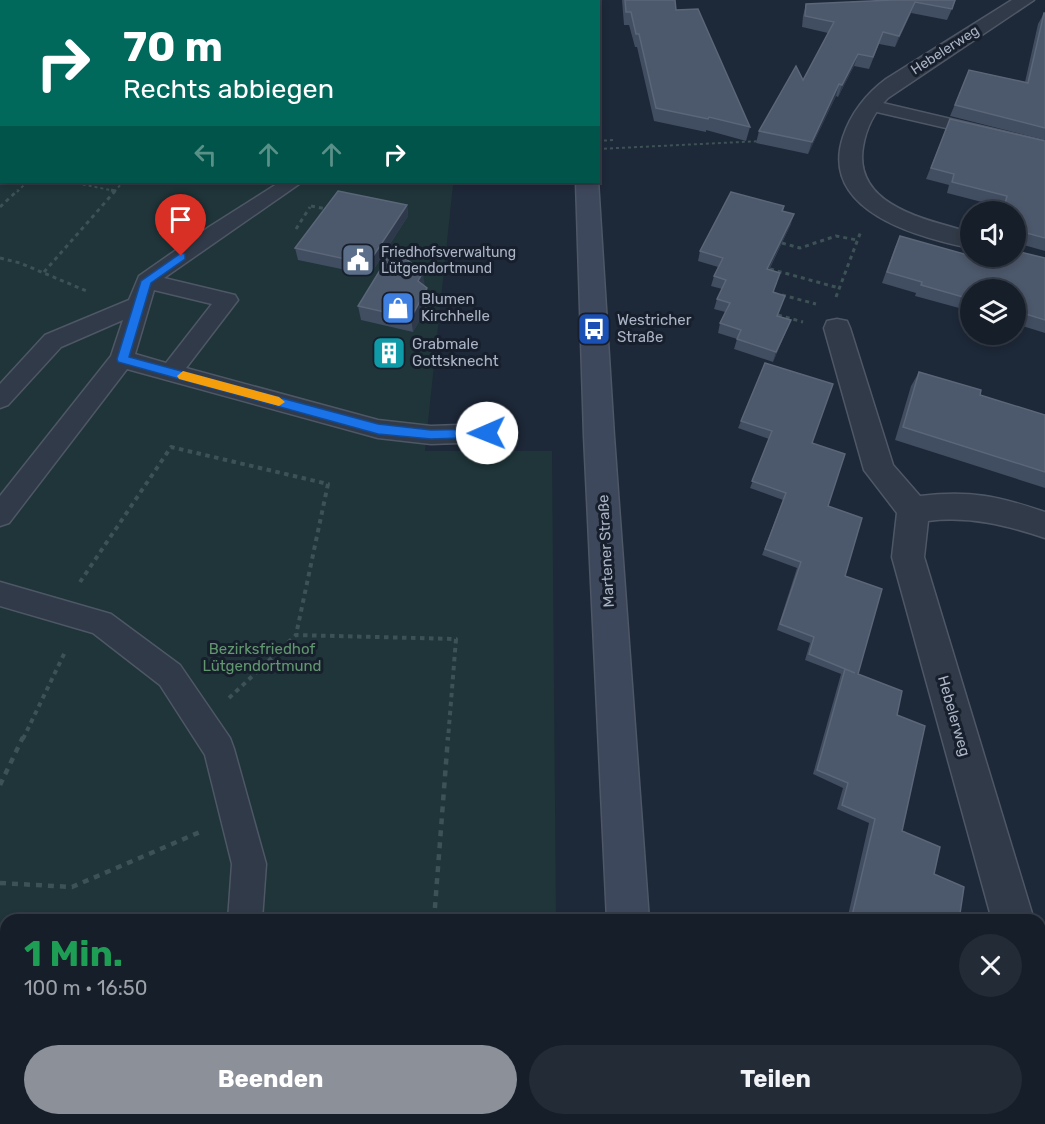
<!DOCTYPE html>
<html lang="de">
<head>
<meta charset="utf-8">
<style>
  :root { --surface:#161e2a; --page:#232b36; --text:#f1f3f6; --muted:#9ea2a8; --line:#353c47; --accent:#8c9099 }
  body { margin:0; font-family:Rubik,sans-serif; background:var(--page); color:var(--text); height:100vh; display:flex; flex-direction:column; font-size:22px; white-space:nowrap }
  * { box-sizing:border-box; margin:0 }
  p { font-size:20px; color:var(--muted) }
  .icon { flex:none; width:33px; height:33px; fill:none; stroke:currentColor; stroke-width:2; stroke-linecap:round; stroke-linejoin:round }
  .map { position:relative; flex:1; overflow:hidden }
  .panel { position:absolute; left:0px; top:914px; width:1046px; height:212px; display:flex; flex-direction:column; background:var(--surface); border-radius:18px 18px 0 0; box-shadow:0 3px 9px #0003,0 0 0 2px var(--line) }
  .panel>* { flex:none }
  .banner { position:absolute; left:0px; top:0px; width:600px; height:183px; box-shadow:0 3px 9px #0003,0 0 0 2px var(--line); background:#00695c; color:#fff; overflow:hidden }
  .buttons { position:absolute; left:960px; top:201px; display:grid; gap:12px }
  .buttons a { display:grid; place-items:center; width:66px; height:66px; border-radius:50%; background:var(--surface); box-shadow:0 3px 9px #0003,0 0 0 2px var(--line); font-size:30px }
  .pin { position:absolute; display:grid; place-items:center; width:51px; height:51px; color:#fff; margin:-62px -26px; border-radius:50% 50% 50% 0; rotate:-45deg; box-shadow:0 0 6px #0007 }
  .pin .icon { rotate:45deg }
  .me { position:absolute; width:66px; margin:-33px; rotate:269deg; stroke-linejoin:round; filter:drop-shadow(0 0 4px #0008) }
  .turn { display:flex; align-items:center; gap:21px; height:126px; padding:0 24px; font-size:27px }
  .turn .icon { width:78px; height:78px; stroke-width:2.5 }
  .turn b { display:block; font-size:42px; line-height:51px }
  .lanes { display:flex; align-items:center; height:57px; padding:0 24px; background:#0003; justify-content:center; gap:30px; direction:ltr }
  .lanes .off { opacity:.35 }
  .round { display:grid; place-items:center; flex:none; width:63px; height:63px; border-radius:32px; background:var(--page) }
  .summary { display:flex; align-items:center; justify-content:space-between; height:102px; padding:0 24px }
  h1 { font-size:36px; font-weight:700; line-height:45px; color:#1e9e55 }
  .cta { display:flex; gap:12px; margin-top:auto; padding:12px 24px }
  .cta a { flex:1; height:69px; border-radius:36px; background:var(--accent); color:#fff; font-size:24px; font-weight:700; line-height:69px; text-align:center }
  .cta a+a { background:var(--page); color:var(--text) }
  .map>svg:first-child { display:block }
  .green { fill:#1f3539 }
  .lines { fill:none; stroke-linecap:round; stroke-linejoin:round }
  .lane-casing { stroke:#4e5766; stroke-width:3 }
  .street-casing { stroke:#4e5766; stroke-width:3 }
  .secondary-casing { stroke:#4e5766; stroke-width:3 }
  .path-far3 { stroke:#3d5256; stroke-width:2; stroke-dasharray:3 3; stroke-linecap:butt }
  .path-far2 { stroke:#3d5256; stroke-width:3; stroke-dasharray:4 4; stroke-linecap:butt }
  .path-far1 { stroke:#3d5256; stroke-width:4; stroke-dasharray:4.5 4.5; stroke-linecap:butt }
  .path { stroke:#3d5256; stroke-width:4.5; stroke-dasharray:6 6; stroke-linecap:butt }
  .lane { fill:#313a48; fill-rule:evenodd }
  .street { fill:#313a48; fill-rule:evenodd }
  .secondary { fill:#3e485c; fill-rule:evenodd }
  .wall { fill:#414d60 }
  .shaded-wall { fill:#2e394b }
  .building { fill:#4c586b; stroke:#5b6679; stroke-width:1.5 }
  .route { fill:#1a73e8; stroke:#114b97; stroke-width:1.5 }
  .slow { fill:#f59e0b }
  .labels { text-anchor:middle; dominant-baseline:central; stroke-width:6; stroke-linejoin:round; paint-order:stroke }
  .far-street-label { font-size:14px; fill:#aab4c5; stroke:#171f2c }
  .far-poi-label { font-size:14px; fill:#aab4c5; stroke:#171f2c; text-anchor:start }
  .poi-label { font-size:15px; fill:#aab4c5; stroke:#171f2c; text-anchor:start }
  .street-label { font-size:15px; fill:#aab4c5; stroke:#171f2c }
  .park-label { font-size:15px; fill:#61976f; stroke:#171f2c }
</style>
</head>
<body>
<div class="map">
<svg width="1045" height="1124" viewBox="0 0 1045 1124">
  <rect width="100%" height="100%" fill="#1d2838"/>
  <polygon class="green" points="0,0 228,1 2,2 2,182 331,182 335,184 453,185 425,451 552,451 556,919 6,920 6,1119 557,1119 557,1124 0,1124"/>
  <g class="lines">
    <defs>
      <g id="lane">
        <rect x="0" y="45" width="2" height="10"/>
        <polygon points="0,69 2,69 0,80"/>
        <rect x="0" y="100" width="2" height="11"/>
        <polygon points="870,100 1045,141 1045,151 864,109 861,105 864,101"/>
        <path d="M280,182H302L164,278L235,295L238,300L186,368L378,420L431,426L487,424L496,426L499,433L496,440L487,442L431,444L378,438L127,369L9,523L0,526V496L111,356L123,320L61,347L8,405L0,408V384L45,335L129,300L139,276L209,227ZM154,290L212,304L166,363L135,354Z"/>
        <polygon points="0,582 111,614 180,665 230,738 234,749 266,864 262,920 228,920 232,864 205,755 160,685 93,633 0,606"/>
        <polygon points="203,1119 241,1119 240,1124 202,1124"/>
      </g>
      <g id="street">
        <rect x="232" y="0" width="18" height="2"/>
        <path d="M1012,0H1034L888,98C875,111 866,128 863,147C853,206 928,220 970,232V248C917,237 819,211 843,137C851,113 866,94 886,79Z"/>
        <path d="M837,319L847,321L850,328L893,465L920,496C970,490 998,496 1045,512V538C1006,525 970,516 928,521L924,557L1034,920H992L892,557L897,513L864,470L824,328L827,321Z"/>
        <polygon points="1040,940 1045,942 1045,992 1040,989"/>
      </g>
      <g id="secondary">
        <rect x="565" y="0" width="18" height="2"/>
        <polygon points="598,180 614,436 649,920 607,920 584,436 576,182"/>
        <rect x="616" y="1119" width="48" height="5"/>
      </g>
    </defs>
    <use href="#lane" class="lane-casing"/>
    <use href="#street" class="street-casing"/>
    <use href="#secondary" class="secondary-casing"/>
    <g class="path-far3">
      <polyline points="27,2 29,0"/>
      <polyline points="87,2 89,0"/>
      <polyline points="140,2 142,0"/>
      <polyline points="598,141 613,140"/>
      <polyline points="598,149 762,141"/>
      <polyline points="71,182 115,191"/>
      <polyline points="496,182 496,186"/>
      <polyline points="17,192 27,182"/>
      <polyline points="114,192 123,182"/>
    </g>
    <g class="path-far2">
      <polyline points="111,190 115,191"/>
      <polyline points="311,206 327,209"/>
      <polyline points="0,207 18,190"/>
      <polyline points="296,229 310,207"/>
      <polyline points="782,243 800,248 836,236 857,240"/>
      <polyline points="384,249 428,259 448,257"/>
      <polyline points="0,258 20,263 89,292"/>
      <polyline points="770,269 839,288"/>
      <polyline points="44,272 116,190"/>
      <polyline points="782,295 816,304"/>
      <polyline points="836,297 861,231"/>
      <polyline points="778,315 803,322"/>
    </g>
    <g class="path-far1">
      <polyline points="80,582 171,447 328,484 296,635"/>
      <polyline points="229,698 296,635 456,639 448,739"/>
      <polyline points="23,739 66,650"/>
    </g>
    <g class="path">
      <polyline points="0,785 23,737"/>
      <polyline points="0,883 72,887 200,832"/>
      <polyline points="434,920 448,737"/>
      <polyline points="343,1119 343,1124"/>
    </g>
    <use href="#lane" class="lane"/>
    <use href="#street" class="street"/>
    <use href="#secondary" class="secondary"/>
  </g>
  <g class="wall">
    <polygon points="622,0 675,0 676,10 750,127 746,141 706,130 706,132 654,121 637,47 635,47 629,25 624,25"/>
    <polygon points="878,0 956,0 947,20 911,13 895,47 879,44 869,69 854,66 838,97 836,96 808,154 756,143 759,131 803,80 828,33 802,27 803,16 806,4 879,1"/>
    <polygon points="1044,13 1045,13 1045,140 950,116 969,70 1025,82 1038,24"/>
    <polygon points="950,119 1045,141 1045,251 1020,244 1016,251 1045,258 1045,333 1016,324 1016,290 970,290 970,311 915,296 916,293 882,283 895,247 900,236 986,260 987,256 1016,256 1016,212 1000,212 1001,207 947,193 949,185 926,179"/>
    <polygon points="407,205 408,216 370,275 298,260 295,248"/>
    <polygon points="784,206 783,211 791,224 769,270 777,283 773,292 778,316 791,320 773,362 734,349 737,339 718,333 720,323 725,312 714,309 717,299 722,289 711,286 714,276 718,267 698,261 700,251"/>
    <polygon points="425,287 427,288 429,303 413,332 361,320 358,306"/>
    <polygon points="919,372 980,395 1045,415 1045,488 895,440 911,386"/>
    <polygon points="741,421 812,443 845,576 858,674 897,715 902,831 934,874 959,920 847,920 869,823 837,809 843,788 813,774 841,674 805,660 810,643 777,630 797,568 762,555 783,500 750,488 769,439 738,428"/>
    <polygon points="893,1119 986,1119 985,1124 892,1124"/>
  </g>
  <g class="shaded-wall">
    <polygon points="915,2 911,13 895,47 899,36"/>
    <polygon points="858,54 854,66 838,97 842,85"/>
    <polygon points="839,84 836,96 808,154 812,142"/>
    <polygon points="407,205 408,216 370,275 368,264"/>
    <polygon points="794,214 791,224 764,279 767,269"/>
    <polygon points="423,272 425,287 418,281"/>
    <polygon points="427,288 429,303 413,332 411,318"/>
    <polygon points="791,320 787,329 773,362 776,352"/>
  </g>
  <g class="building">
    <rect x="437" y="0" width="90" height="2"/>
    <polygon points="625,0 675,0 676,10 698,9 750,127 709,117 708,119 656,108 639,34 636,34 631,12 626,12"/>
    <polygon points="892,0 955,0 952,9 915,2 899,36 883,32 873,57 858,54 842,85 839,84 812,142 759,131 796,66 803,80 834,22 805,16 806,4"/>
    <polygon points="1044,13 1045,13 1045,128 955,105 969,70 1028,83"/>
    <polygon points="950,119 1045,141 1045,238 1023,232 1020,234 1020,243 1016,243 1016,212 1003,212 1007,196 952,182 954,174 931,168"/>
    <polygon points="338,191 407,205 368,264 295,248"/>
    <polygon points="731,192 784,206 782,211 794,214 767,269 780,273 773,292 785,296 777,316 791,320 776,352 737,339 741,330 720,323 730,303 717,299 726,280 714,276 723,258 700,251"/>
    <polygon points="900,236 989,261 991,256 1016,256 1016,251 1045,258 1045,320 1016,311 1016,290 970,290 970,299 921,285 922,282 887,272"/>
    <polygon points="393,249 423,272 418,281 427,288 411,318 358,306"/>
    <polygon points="765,363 833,384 812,443 845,454 828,506 862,518 845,576 882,589 858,674 902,691 897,715 925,726 902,831 940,847 934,874 964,887 959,920 851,920 875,819 842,805 848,783 817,770 845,669 855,673 809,654 814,637 780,624 801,562 765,549 786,493 752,481 772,431 741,421"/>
    <polygon points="919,372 981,390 980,395 1045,415 1045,472 903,427"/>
    <polygon points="900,1119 986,1119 985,1124 899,1124"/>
  </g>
  <polygon class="route" points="181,253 185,254 185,259 151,283 129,357 378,424 431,430 487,429 493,433 491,437 431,439 378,434 118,362 117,359 141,281"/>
  <polygon class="slow" points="183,371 279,397 285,402 279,406 179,379 177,376"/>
  <defs>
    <symbol id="civic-square" viewBox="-11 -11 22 22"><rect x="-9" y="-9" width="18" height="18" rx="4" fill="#5c6f8a" stroke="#171f2c"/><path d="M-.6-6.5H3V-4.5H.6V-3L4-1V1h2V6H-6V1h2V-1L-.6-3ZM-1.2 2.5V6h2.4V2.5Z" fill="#fff"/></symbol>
    <symbol id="shop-square" viewBox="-11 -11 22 22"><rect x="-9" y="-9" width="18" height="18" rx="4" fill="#3f7fe0" stroke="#171f2c"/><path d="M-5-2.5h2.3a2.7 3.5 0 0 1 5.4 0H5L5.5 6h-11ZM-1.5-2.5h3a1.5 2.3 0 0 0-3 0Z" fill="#fff"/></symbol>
    <symbol id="bus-square" viewBox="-11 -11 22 22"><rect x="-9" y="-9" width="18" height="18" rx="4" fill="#1a4fb4" stroke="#171f2c"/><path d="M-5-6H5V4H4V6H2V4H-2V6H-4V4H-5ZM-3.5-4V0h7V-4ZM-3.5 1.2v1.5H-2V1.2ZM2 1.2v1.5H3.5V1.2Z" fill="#fff"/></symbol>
    <symbol id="building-square" viewBox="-11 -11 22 22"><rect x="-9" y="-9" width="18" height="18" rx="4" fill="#0f9aa8" stroke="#171f2c"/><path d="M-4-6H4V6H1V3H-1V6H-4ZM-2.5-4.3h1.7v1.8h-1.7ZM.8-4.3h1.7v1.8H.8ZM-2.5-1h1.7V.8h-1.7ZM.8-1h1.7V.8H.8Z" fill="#fff"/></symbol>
  </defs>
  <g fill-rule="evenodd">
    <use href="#civic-square" x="339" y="241" width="38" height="38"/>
    <use href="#shop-square" x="379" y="289" width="38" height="38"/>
    <use href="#bus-square" x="575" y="310" width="38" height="38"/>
    <use href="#building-square" x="370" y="334" width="38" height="38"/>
  </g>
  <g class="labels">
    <g class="far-street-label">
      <text transform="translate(945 50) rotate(-33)">Hebelerweg</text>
    </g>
    <g class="far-poi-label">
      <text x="381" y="252">Friedhofsverwaltung<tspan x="381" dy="16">Lütgendortmund</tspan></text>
    </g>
    <g class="poi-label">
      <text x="421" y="299">Blumen<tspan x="421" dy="17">Kirchhelle</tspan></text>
      <text x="617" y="320">Westricher<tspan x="617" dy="17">Straße</tspan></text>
      <text x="412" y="344">Grabmale<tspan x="412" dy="17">Gottsknecht</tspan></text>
    </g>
    <g class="street-label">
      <text transform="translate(606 551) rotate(-93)">Martener Straße</text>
      <text transform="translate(954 716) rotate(74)">Hebelerweg</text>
    </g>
    <g class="park-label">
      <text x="262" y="649">Bezirksfriedhof<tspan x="262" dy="17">Lütgendortmund</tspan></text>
    </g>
  </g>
</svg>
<div class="buttons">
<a><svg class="icon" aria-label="sound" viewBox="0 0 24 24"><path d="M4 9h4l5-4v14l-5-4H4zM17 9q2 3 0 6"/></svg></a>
<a><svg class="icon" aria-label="layers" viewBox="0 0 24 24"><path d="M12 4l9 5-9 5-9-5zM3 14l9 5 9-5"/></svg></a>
</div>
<div class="pin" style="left:181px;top:256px;background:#d93025"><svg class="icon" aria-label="arrive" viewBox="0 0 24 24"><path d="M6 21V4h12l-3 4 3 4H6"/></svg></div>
<svg class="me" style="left:487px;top:433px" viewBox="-20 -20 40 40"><circle r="19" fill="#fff"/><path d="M0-13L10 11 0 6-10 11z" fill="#1a73e8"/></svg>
<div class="banner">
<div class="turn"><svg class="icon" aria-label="right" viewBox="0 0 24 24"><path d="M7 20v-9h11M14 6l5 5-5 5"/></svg><div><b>70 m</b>Rechts abbiegen</div></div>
<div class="lanes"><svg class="icon off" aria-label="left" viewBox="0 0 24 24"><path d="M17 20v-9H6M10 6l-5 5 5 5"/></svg><svg class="icon off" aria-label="ahead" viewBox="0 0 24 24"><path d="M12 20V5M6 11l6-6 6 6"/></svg><svg class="icon off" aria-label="ahead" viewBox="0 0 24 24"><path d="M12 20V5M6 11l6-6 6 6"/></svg><svg class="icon" aria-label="right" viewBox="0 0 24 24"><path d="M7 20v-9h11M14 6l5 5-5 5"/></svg></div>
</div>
<section class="panel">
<div class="summary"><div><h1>1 Min.</h1><p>100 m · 16:50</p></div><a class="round"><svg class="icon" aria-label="close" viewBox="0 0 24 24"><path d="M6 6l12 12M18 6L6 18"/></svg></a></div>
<div class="cta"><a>Beenden</a><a>Teilen</a></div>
</section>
</div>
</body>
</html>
